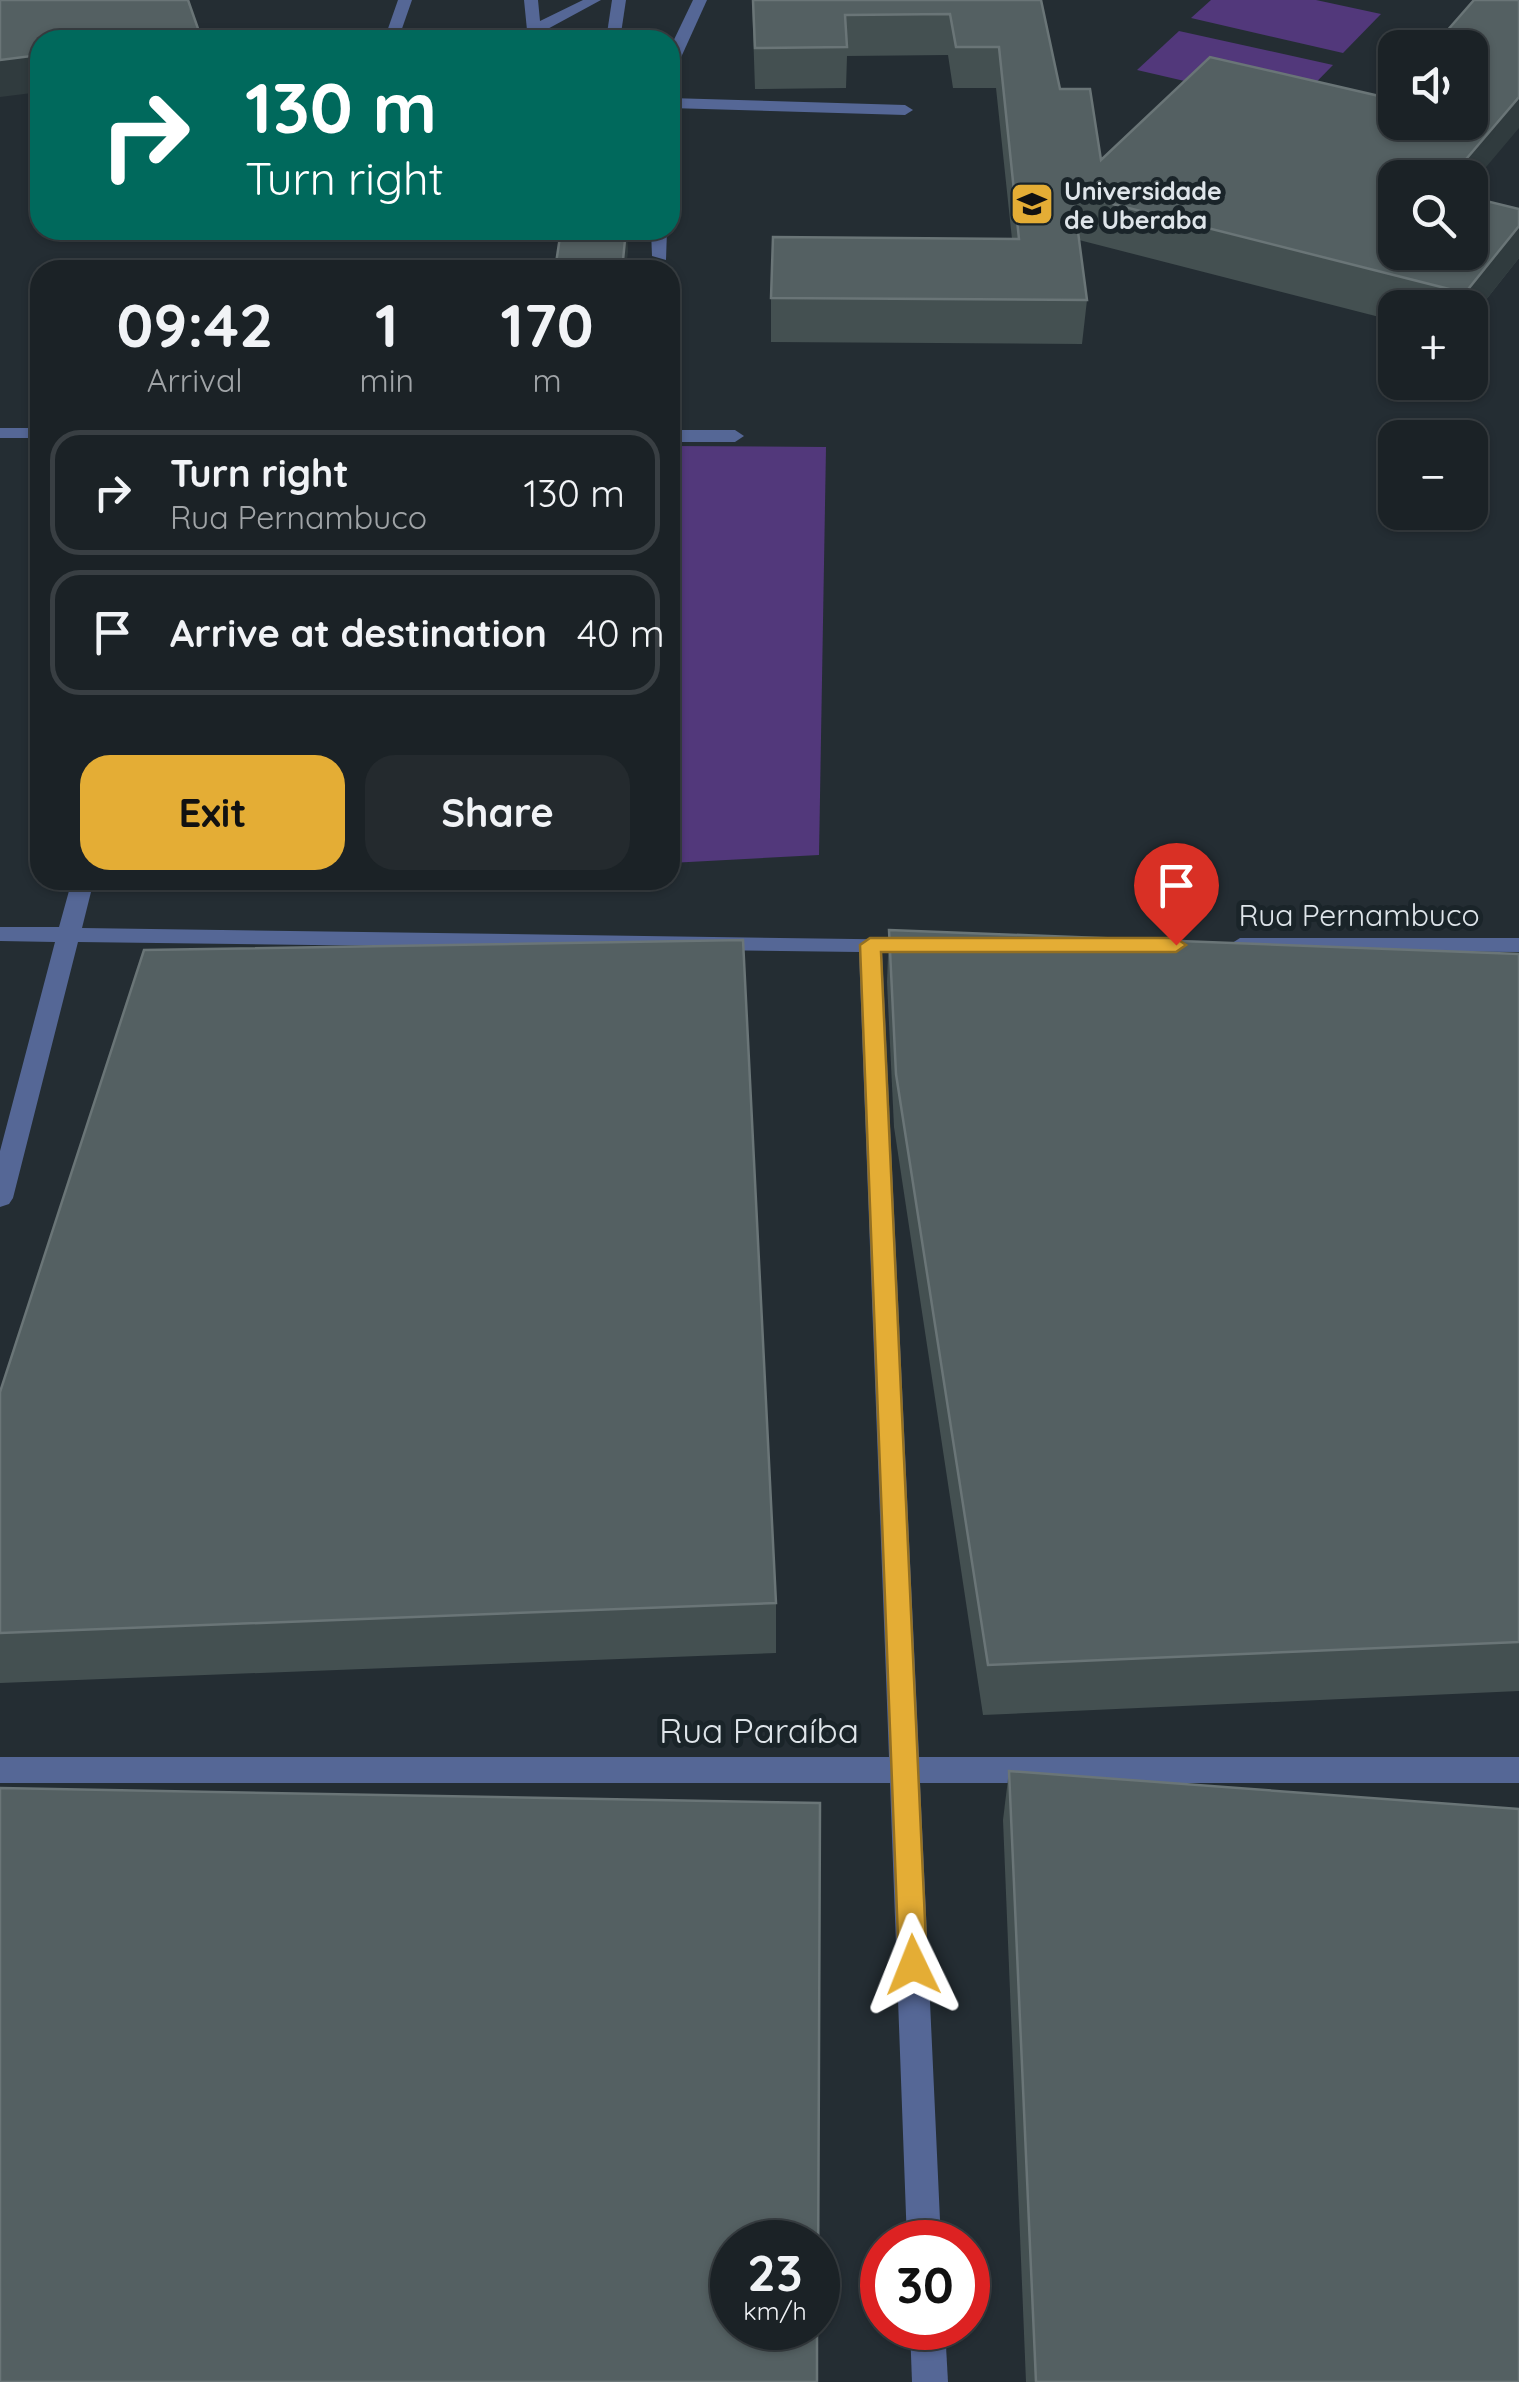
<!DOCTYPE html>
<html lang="en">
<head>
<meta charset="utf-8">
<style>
  :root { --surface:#1b2226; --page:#242a2e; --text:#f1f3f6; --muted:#a0a4a7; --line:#393f43; --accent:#e4ad35 }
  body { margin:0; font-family:Quicksand,sans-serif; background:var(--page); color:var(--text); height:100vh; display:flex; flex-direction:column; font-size:38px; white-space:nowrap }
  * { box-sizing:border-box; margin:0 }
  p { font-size:32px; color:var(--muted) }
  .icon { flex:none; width:55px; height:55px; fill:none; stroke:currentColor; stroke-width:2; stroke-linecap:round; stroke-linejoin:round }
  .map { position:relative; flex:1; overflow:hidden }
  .details { position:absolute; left:30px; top:260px; width:650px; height:630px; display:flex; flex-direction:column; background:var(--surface); border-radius:30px; box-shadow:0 2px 8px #0004,0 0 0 2px var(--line) }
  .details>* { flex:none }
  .guide { position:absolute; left:30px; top:30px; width:650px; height:210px; border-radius:30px; box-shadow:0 2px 8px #0004,0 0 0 2px var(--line); background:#00695c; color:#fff; overflow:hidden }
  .buttons { position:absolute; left:1378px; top:30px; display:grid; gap:20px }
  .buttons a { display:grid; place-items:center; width:110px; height:110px; border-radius:20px; background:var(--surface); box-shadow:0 2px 8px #0004,0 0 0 2px var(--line); font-size:50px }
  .speed { position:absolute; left:710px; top:2220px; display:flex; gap:20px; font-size:50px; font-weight:700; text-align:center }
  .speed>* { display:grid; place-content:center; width:130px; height:130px; border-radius:50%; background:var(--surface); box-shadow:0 2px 8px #0004,0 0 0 2px var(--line); line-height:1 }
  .speed small { font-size:25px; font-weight:400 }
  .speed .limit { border:15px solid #d22; background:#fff; color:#111 }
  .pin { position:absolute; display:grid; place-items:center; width:85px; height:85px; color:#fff; margin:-102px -42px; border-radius:50% 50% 50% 0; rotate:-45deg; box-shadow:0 0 10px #0007 }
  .pin .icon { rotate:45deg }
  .me { position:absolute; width:110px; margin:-55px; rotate:358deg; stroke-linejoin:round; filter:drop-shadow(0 0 8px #0008) }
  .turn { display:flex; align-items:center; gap:35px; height:210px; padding:0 50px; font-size:45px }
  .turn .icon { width:130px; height:130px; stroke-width:2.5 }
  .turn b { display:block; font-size:70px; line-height:85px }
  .eta { display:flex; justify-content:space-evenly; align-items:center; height:170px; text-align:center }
  .eta b { font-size:60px; font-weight:700; line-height:70px }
  .primary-button { display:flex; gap:20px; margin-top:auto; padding:20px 50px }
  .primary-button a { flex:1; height:115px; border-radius:30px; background:var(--accent); color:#111; font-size:40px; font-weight:700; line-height:115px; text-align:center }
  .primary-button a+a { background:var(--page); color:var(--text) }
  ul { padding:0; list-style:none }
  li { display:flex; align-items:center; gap:30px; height:125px; margin:0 20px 15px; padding:0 30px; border:5px solid var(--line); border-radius:30px }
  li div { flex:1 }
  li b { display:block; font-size:38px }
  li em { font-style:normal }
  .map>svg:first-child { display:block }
  .green { fill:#52387b }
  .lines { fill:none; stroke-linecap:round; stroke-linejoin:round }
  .minor { fill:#556796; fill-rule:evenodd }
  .wall { fill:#445051 }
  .shaded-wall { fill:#303b3e }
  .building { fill:#546062; stroke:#6a7577; stroke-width:2.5 }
  .route { fill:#e4ad35; stroke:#947022; stroke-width:2.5 }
  .labels { text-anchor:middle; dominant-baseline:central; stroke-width:10; stroke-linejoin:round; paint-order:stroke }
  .far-poi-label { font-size:25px; font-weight:bold; fill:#dfe5ea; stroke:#1a2429; text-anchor:start }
  .street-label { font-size:30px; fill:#dfe5ea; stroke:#1a2429 }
  .near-street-label { font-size:35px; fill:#dfe5ea; stroke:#1a2429 }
</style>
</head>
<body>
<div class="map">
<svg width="1519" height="2382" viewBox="0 0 1519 2382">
  <rect width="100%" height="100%" fill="#242d33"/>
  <g class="green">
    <polygon points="1211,0 1316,0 1381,14 1343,53 1191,18"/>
    <polygon points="1179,31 1333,65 1293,106 1137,70"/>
    <polygon points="670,446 826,447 819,855 670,863"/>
  </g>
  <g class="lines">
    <g class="minor">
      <polygon points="398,0 412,0 398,40 384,40"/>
      <polygon points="524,0 538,0 540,21 583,0 601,0 542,32 542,40 528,40"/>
      <polygon points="612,0 626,0 620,40 606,40"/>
      <polygon points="693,0 707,0 678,64 670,69 670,48"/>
      <polygon points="670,98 905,105 913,110 905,115 670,108"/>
      <polygon points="651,230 667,230 666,260 652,256"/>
      <rect x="0" y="428" width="40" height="10"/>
      <polygon points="670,430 735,430 744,436 735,442 670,442"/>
      <polygon points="72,880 94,880 82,928 928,940 931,945 920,952 882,952 919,1757 1519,1757 1519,1783 920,1783 941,2242 907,2242 890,1783 0,1783 0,1757 889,1757 859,952 78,942 13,1198 9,1204 0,1207 0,1151 55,942 0,941 0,927 59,927"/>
      <polygon points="1240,938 1519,938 1519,952 1232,950 1229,945"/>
      <polygon points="910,2328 945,2328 948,2382 912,2382"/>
    </g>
  </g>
  <g class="wall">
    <polygon points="752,0 1041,0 1060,89 1101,160 1395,178 1519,258 1470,320 1470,308 1395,308 1395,321 1079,240 1087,300 1082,344 771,342 771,298 1012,239 996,88 953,88 948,55 847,56 846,88 755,89"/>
    <polygon points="889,930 1519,954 1519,1691 983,1715 894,1127 887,982"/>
    <polygon points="0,1392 776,1603 776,1653 0,1683"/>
    <polygon points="1009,1771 1519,2382 1026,2382 1003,1820"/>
  </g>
  <g class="shaded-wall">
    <polygon points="40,55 40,92 0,97 0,60"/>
    <polygon points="1519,97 1519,128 1470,186 1470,178 1450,178"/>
    <polygon points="1519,226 1519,258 1470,320 1470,308 1462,308 1465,293"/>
    <polygon points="627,230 628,251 626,270 622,270"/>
  </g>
  <g class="building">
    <polygon points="0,0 188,0 202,40 40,40 40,55 0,60"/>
    <polygon points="753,0 1041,0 1060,89 1090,89 1101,160 1210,57 1388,98 1395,90 1395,122 1470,122 1470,48 1432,48 1474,0 1519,0 1519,97 1450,178 1395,178 1395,252 1470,252 1470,197 1519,209 1519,226 1465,293 1073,194 1087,300 771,298 773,237 1019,239 999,47 956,47 950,14 845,15 847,47 755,48"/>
    <polygon points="561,230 626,230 622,270 555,270"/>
    <polygon points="889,930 1519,954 1519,1642 988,1665 896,1074"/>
    <polygon points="743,940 776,1603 0,1633 0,1392 144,950"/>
    <polygon points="1009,1771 1519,1809 1519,2382 1036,2382"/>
    <polygon points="0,1788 820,1803 818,2297 818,2242 732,2242 732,2328 817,2328 817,2382 0,2382"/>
  </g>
  <polygon class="route" points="870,938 1176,938 1186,945 1176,952 881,952 927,1965 923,1975 913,1979 903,1975 899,1965 860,945"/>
  <defs>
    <symbol id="university-square" viewBox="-11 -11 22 22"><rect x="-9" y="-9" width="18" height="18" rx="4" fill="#e4ad35" stroke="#1a2429"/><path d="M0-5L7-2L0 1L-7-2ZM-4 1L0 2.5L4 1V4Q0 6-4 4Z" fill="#111"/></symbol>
  </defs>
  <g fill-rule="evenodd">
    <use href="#university-square" x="1007" y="179" width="50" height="50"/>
  </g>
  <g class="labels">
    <g class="far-poi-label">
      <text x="1064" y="190">Universidade<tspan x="1064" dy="29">de Uberaba</tspan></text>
    </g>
    <g class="street-label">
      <text x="1359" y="915">Rua Pernambuco</text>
    </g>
    <g class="near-street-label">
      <text x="759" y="1730">Rua Paraíba</text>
    </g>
  </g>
</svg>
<div class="buttons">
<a><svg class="icon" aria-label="sound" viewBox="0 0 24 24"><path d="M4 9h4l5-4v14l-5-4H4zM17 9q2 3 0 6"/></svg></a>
<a><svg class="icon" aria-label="search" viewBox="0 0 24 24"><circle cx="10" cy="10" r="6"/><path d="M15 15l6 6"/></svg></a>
<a>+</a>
<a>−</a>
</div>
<div class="speed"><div>23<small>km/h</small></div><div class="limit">30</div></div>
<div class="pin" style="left:1176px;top:945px;background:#d93025"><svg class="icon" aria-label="arrive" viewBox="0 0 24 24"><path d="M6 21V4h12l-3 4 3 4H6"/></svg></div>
<svg class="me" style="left:913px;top:1965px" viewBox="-20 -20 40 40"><path d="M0-17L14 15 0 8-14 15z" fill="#e4ad35" stroke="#fff" stroke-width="4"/></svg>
<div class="guide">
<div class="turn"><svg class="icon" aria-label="right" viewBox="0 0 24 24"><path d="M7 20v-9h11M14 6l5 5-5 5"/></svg><div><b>130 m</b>Turn right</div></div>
</div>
<section class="details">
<div class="eta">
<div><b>09:42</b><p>Arrival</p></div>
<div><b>1</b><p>min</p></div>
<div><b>170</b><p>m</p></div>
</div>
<ul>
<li><svg class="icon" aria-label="right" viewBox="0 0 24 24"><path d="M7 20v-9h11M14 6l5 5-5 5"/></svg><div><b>Turn right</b><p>Rua Pernambuco</p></div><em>130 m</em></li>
<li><svg class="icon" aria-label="arrive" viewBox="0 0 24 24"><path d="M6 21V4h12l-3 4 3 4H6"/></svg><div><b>Arrive at destination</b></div><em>40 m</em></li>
</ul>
<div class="primary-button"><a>Exit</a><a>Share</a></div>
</section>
</div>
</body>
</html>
